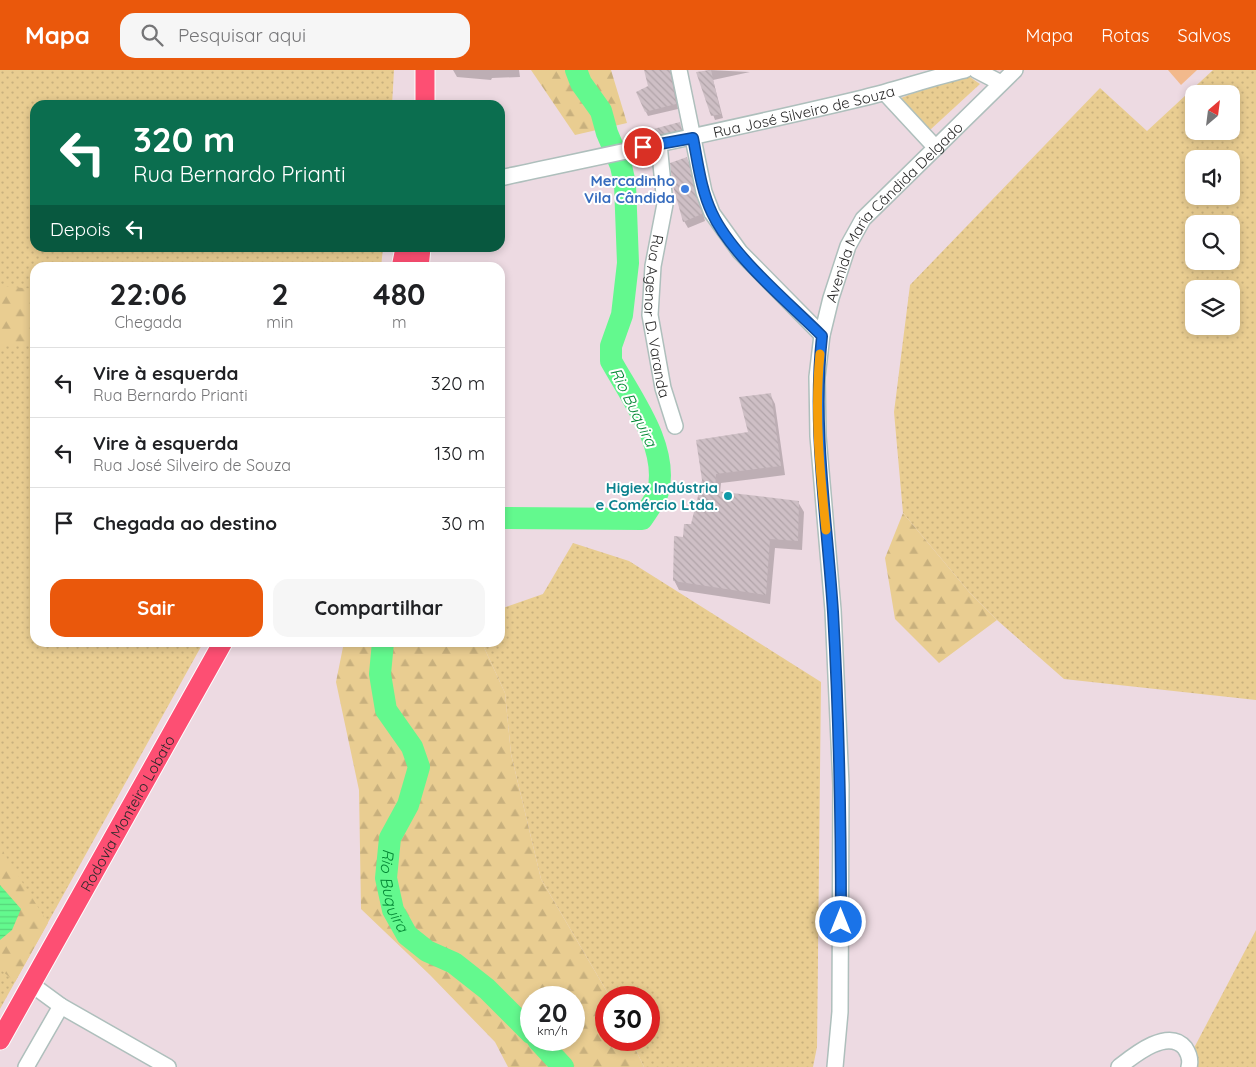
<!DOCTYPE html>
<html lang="pt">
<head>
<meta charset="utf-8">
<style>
  :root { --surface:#fff; --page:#f6f6f6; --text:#202124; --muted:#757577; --line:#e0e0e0; --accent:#ea580c }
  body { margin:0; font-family:Quicksand,sans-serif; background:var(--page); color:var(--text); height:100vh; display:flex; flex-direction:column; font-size:19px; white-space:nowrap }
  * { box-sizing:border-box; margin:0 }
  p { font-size:16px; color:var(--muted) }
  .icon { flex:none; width:28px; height:28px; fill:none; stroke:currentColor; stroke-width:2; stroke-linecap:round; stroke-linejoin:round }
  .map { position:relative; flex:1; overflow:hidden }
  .panel { position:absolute; left:30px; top:192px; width:475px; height:385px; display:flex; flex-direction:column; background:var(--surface); border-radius:15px; box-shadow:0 2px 8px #0003 }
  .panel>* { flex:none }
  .guide { position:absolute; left:30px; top:30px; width:475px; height:152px; border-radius:15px; box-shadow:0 2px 8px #0003; background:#0b6e4f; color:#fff; overflow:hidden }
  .needle { width:32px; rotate:28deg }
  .controls { position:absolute; left:1185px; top:15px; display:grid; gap:10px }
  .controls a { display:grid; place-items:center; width:55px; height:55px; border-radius:10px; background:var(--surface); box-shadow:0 2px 8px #0003; font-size:25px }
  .speed { position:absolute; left:520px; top:916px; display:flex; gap:10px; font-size:25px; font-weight:700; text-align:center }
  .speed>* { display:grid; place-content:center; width:65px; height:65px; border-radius:50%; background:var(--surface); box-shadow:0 2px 8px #0003; line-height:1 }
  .speed small { font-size:12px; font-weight:400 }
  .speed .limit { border:8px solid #d22; background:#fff; color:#111 }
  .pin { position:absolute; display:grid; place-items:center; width:42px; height:42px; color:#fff; margin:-21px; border:2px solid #fff; border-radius:50%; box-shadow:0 1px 5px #0007 }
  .me { position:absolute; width:55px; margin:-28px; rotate:0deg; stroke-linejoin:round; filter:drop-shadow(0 0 4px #0008) }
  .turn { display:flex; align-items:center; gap:18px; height:105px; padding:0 20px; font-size:22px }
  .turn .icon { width:65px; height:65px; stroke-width:2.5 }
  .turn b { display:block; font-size:35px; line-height:42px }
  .then { display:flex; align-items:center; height:48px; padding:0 20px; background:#0003; gap:10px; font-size:19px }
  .eta { display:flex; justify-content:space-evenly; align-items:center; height:85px; text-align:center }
  .eta b { font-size:30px; font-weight:700; line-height:35px }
  .action { display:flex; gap:10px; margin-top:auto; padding:10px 20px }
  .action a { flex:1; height:58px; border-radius:15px; background:var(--accent); color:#fff; font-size:20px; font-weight:700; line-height:58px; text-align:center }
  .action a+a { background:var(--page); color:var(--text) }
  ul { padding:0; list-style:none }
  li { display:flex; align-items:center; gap:15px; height:70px; padding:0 20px; border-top:1px solid var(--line) }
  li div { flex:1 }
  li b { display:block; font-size:19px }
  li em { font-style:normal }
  header { display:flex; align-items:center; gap:30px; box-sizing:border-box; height:70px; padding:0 25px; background:var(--accent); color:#fff }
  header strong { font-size:24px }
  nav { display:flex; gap:28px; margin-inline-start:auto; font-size:18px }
  .search { width:350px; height:45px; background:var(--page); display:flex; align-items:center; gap:12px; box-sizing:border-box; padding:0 18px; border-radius:15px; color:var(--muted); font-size:19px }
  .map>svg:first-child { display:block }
  .grass { fill:url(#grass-dots); fill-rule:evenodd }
  .forest { fill:url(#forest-firs); fill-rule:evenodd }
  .pitch { fill:#f2b98c }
  .water { fill:url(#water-rules) }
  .shadow { fill:#0003 }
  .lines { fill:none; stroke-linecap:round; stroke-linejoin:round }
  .river { stroke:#63f98e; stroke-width:22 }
  .building { fill:url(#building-back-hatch) }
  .minor-casing { stroke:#aebfbc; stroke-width:18 }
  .major-casing { stroke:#fff; stroke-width:21 }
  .minor { stroke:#fff; stroke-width:15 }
  .major { stroke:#fd4f73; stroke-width:19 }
  .route-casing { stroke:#114b97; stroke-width:12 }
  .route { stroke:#1a73e8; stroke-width:9 }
  .slow { stroke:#f59e0b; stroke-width:9 }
  .shop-dot { fill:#3f7fe0; stroke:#fff; stroke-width:2 }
  .culture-dot { fill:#0f9aa8; stroke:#fff; stroke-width:2 }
  .labels { text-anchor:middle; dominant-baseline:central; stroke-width:4; stroke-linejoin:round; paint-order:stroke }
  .street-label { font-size:15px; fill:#2a2a2a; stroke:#fff }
  .shop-label { font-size:15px; font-weight:bold; fill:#366cbe; stroke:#fff; text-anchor:end }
  .culture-label { font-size:15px; font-weight:bold; fill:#0d838f; stroke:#fff; text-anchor:end }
  .water-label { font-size:16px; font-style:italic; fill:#048835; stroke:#fff }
</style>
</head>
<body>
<header>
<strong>Mapa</strong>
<div class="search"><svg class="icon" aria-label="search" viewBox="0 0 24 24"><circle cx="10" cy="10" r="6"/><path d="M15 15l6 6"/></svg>Pesquisar aqui</div>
<nav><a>Mapa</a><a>Rotas</a><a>Salvos</a></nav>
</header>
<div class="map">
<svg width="1256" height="997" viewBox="0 0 1256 997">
  <defs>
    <pattern id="grass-dots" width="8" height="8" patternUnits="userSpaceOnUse" patternTransform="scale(1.25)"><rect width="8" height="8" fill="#e9cd91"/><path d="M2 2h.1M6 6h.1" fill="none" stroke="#c8b07d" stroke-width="1.8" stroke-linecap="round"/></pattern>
    <pattern id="forest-firs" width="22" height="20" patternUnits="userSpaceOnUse" patternTransform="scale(1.25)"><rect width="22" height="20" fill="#e9cd91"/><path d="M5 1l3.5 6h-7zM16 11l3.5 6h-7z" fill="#c8b07d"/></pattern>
    <pattern id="water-rules" width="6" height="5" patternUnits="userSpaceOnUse" patternTransform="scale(1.25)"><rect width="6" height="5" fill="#63f98e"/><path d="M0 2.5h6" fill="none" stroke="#56d67b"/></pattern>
    <pattern id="building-back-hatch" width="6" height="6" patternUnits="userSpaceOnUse" patternTransform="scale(1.25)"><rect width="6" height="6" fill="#cebfc5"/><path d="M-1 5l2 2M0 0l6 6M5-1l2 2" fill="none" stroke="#b1a4a9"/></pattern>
  </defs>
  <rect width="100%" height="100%" fill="#eddae2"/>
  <g class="grass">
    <polygon points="0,0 394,0 392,35 35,35 35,178 383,178 381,197 35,198 35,572 203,573 0,939"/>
    <path d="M1213,0H1256V630L1064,609L997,550L970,523L903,443L894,342L910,215L1100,18L1147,61ZM1194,24H1231V61H1194ZM1194,89H1231V126H1194ZM1194,154H1231V191H1194ZM1194,219H1231V256H1194Z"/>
    <polygon points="964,3 980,14 930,60 901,28"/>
    <polygon points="573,473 629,491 821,612 817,977 813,997 644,997 631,970 649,970 649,928 610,927 541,809 511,684 505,623 482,573 500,572 500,539 543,524"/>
    <polygon points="1256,860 1256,997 1184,997"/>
  </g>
  <g class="forest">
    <polygon points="531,0 611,0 627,53 575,65"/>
    <polygon points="0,216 35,219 35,274 0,275"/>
    <polygon points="903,443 970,523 997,550 939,593 895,549 885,488"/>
    <path d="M344,572L482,573L505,623L511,684L541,809L610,927L606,928V970H631L644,997H508L495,972L430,905L361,839L359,720L336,612ZM531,928H574V970H531Z"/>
    <polygon points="0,777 48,853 15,912 0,899"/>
  </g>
  <polygon class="pitch" points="1168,0 1197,0 1181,15"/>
  <polygon class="water" points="0,815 21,839 12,860 0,870"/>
  <g class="shadow">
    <polygon points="453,0 519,0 520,7 492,8 491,10 457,7"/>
    <polygon points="645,0 672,0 678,39 648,46 646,42 649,17"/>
    <polygon points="709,0 750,2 713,10 723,48 715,50 698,3"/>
    <polygon points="679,53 683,63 642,72 640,68"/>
    <polygon points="687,89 691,96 705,151 688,158 684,151"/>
    <polygon points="770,324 775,334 785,405 721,413 720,423 798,432 804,442 802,480 775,478 770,534 679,520 674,510 684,468 692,455 704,410 749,363"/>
    <polygon points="500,353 505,358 502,371 500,371"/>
  </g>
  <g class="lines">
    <g class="river">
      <path d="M500,448L642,449C647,441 655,431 658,422C669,377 632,329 611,291V276L622,245L628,193L625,114L621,96L607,63L601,41L581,13L576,0"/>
      <path id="s1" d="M383,572L380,604L386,640L412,677L419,697L408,735L390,768L386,808L393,840L407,865L427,881L454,893L487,919L531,963"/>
      <polyline points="538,970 563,997"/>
    </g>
  </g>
  <g class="building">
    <polygon points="644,0 670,0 676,34 645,42 636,22 648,16"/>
    <polygon points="711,0 721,44 711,46 696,2"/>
    <polygon points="680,52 682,60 639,69 638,63"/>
    <polygon points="687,87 702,144 683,152 672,112 670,93"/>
    <polygon points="771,323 781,396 716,404 715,421 799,431 798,471 770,469 766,525 673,511 674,466 683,467 684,454 691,454 702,410 696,370 748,362 739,327"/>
  </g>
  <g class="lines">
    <defs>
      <g id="minor">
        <polyline points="679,0 704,122 712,143 740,182 822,265"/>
        <polyline points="976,0 1001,13"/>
        <polyline points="885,23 936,78"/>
        <path id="s2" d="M659,74L665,134L653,196L650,245L663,318L675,356"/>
        <path id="s3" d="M500,108C621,82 742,57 863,28C897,20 930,8 965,0"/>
        <polyline points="31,914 61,936 168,997"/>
        <polyline points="26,997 61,936"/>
        <path id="s4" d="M835,997L840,942L841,715L833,540L818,366L817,307L822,265L831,228L848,176L863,149L1015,0"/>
        <path d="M1119,997C1133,986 1168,957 1185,978C1189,984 1191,990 1189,997"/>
      </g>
      <g id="major">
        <polyline points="425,35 425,0"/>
        <polyline points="401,198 405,178"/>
        <polyline points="419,198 421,178"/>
        <path id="s5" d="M0,970L223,572"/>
      </g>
    </defs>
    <use href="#minor" class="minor-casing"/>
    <use href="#major" class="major-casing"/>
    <use href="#minor" class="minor"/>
    <use href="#major" class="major"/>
  </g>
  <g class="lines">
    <defs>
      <path id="route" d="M643,77L693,68C698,93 701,120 712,143C732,186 788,232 822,266C812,358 827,449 833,542C839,645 841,749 841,852"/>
    </defs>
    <use href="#route" class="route-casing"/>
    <use href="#route" class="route"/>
    <path class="slow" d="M820,284C814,343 820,402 826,460"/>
  </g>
  <circle class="shop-dot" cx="685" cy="119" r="5"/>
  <circle class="culture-dot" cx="728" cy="426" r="5"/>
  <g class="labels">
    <g class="street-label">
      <text stroke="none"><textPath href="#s3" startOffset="311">Rua José Silveiro de Souza</textPath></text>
      <text stroke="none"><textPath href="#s4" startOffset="880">Avenida Maria Cândida Delgado</textPath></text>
      <text stroke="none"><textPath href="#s2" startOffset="174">Rua Agenor D. Varanda</textPath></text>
      <text stroke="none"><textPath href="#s5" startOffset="260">Rodovia Monteiro Lobato</textPath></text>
    </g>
    <g class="shop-label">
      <text x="675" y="110">Mercadinho<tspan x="675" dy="17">Vila Cândida</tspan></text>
    </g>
    <g class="culture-label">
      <text x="718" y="417">Higiex Indústria<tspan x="718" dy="17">e Comércio Ltda.</tspan></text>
    </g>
    <g class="water-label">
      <text transform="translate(634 337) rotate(64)">Rio Buquira</text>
      <text stroke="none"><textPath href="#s1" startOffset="266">Rio Buquira</textPath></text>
    </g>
  </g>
</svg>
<div class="controls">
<a><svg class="needle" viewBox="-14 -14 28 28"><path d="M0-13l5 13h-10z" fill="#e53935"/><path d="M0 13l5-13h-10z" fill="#757577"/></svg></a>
<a><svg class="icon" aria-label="sound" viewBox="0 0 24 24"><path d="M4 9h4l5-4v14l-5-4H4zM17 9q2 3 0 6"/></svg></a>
<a><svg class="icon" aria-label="search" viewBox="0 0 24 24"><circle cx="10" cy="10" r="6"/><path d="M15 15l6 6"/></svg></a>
<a><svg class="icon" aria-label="layers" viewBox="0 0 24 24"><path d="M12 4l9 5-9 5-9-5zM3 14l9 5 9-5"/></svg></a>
</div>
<div class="speed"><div>20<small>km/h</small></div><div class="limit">30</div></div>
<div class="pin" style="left:643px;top:77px;background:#d93025"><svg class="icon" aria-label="arrive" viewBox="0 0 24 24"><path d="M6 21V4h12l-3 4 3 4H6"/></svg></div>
<svg class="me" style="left:841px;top:852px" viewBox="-20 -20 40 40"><circle r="17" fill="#1a73e8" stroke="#fff" stroke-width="3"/><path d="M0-11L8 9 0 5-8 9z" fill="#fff"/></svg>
<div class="guide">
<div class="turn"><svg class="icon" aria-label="left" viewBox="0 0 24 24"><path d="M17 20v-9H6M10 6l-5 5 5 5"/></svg><div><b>320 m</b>Rua Bernardo Prianti</div></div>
<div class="then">Depois<svg class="icon" aria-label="left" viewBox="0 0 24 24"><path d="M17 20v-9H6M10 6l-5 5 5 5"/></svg></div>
</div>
<section class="panel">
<div class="eta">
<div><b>22:06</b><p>Chegada</p></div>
<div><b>2</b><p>min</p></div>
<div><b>480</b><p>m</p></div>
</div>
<ul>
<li><svg class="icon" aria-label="left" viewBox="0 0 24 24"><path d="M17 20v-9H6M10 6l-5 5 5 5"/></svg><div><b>Vire à esquerda</b><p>Rua Bernardo Prianti</p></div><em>320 m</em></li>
<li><svg class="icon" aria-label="left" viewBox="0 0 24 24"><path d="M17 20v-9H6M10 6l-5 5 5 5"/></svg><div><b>Vire à esquerda</b><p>Rua José Silveiro de Souza</p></div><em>130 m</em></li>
<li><svg class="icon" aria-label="arrive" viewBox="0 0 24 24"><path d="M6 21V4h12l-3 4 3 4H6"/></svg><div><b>Chegada ao destino</b></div><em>30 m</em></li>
</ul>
<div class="action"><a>Sair</a><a>Compartilhar</a></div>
</section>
</div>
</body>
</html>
